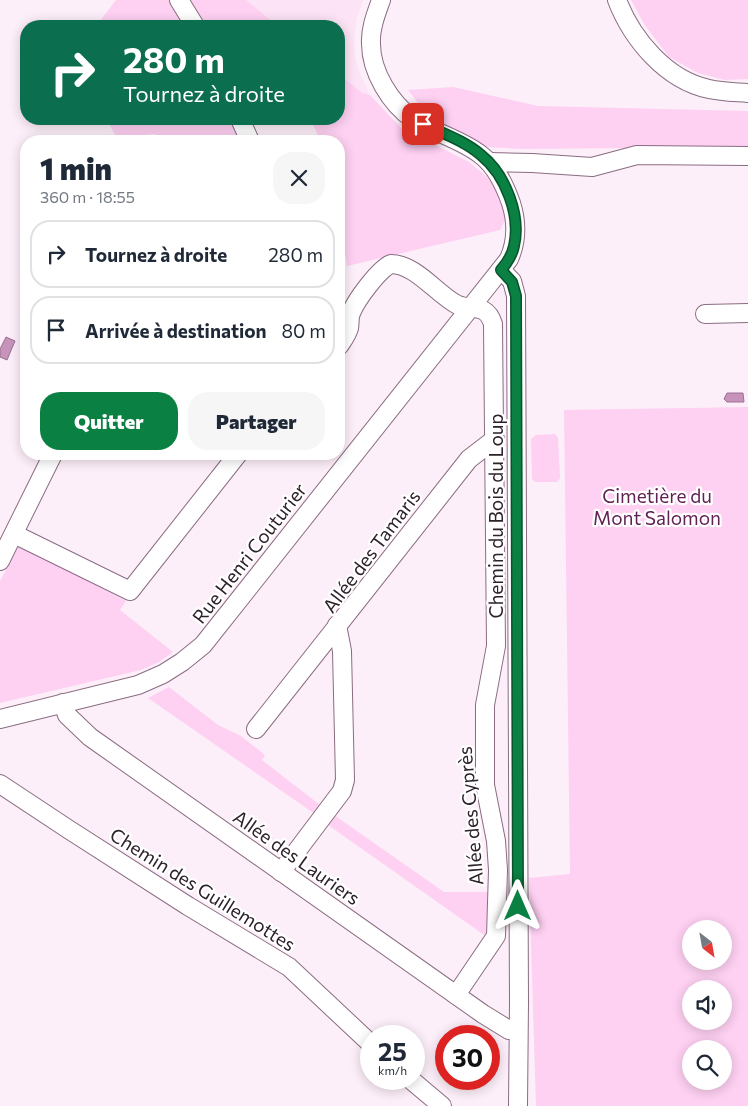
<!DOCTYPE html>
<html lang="fr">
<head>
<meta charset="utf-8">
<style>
  :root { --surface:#fff; --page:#f6f6f7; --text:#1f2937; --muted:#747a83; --line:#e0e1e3; --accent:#0b8043 }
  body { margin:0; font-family:Commissioner,sans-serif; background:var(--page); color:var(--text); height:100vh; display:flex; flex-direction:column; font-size:19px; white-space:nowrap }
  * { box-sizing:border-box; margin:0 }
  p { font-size:16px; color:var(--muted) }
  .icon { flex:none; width:28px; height:28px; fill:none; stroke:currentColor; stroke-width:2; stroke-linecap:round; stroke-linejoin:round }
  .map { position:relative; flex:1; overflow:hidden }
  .details { position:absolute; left:20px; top:135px; width:325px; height:325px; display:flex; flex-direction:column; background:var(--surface); border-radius:20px; box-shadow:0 2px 12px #0003 }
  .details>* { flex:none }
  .hud { position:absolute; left:20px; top:20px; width:325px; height:105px; border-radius:20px; box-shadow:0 2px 12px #0003; background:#0b6e4f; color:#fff; overflow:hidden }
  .needle { width:32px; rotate:149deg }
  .controls { position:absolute; left:682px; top:920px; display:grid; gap:10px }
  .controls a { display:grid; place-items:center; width:50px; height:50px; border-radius:50%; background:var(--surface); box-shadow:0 2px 12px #0003; font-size:25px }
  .speed { position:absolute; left:360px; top:1025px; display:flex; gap:10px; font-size:25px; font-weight:700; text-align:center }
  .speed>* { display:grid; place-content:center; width:65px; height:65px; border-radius:50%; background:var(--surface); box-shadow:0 2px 12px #0003; line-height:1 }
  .speed small { font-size:12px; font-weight:400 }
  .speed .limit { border:8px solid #d22; background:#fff; color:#111 }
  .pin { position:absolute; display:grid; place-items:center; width:42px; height:42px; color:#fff; margin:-21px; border-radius:10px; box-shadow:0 2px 8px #0006 }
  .me { position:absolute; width:55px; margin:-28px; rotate:0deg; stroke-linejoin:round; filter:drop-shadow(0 0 4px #0008) }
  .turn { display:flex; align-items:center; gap:18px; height:105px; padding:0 20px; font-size:22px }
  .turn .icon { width:65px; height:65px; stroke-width:2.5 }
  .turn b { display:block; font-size:35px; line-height:42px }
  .round { display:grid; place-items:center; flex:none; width:52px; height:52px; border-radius:20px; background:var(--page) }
  .overview { display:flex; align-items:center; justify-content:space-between; height:85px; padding:0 20px }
  h1 { font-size:30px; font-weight:800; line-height:38px }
  .cta { display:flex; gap:10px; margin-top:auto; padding:10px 20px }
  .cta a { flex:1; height:58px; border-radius:20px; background:var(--accent); color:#fff; font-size:20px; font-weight:800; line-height:58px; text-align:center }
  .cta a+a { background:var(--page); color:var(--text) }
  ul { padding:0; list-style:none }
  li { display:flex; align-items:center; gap:15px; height:68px; margin:0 10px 8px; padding:0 10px; border:2px solid var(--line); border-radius:20px }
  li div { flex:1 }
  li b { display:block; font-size:19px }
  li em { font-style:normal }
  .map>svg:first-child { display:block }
  .built { fill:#fce3f5 }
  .green { fill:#fed0f2; fill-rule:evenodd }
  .water { fill:#c893bb; stroke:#9a7190 }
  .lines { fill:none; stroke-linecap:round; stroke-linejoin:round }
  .minor-casing { stroke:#8a6c82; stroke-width:20 }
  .minor { stroke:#fff; stroke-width:18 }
  .route-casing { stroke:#07532c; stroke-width:12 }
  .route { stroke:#0b8043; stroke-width:9 }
  .labels { text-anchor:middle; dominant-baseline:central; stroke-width:4.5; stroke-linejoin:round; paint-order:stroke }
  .park-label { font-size:19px; fill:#602255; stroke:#fff }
  .street-label { font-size:19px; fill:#2d212a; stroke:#fff }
</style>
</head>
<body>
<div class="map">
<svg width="748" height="1106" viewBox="0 0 748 1106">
  <rect width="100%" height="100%" fill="#fdeff9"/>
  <polygon class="built" points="246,0 363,0 357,18 354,39 355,57 360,74 370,95 362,93 339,74 339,26 278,26"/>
  <g class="green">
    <polygon points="116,0 246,0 278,26 96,26"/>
    <polygon points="631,0 748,0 748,79 725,80 698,73 669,57 644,24"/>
    <polygon points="339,74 362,93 370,95 401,128 469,162 487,177 500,196 505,220 500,230 347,266 339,215 339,141 321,141 310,119 339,119"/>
    <polygon points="453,87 538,106 748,111 748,147 523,149 485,147 427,115 408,90"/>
    <polygon points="107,119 230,119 240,139 237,141 161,141 156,134 116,137"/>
    <path d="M748,407V1106H536L529,878L570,874L564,410ZM691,929H724V961H691ZM691,989H724V1021H691ZM691,1049H724V1081H691Z"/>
    <polygon points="555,434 558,438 560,478 557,482 535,482 532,479 531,439 536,435"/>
    <polygon points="19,546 126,601 120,610 173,652 159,662 141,670 0,703 0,581"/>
    <polygon points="169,687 218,725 241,736 265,755 262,760 320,805 315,814 148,698"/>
    <polygon points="334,815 444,892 489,892 490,934 487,937 328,825"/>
  </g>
  <g class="water">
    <polygon points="6,337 15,341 7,360 0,357 0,349"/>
    <polygon points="727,393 743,393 744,402 727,402 724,399"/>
  </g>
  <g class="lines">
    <defs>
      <g id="minor">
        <polyline points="179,0 195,26"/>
        <path d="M617,0C632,39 666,80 709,89C722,92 735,92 748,93"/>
        <polyline points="240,119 250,141"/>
        <polyline points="489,162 532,163 592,167 637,155 748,156"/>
        <polyline points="501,270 512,281 516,296 519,1002 518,1106"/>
        <polyline points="705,314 748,313"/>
        <path d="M339,346C343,340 347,335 349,328C350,323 349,318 351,313C356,300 379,269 391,264C415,264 436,293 456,304C470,312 486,301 493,324L496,646L485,705V785L496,841L498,870L496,936L456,995"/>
        <polyline points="14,534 130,591 238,454"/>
        <polyline points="0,561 53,454"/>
        <polyline points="63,703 67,715 90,737 483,1014 509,1030 518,1028"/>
        <path d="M0,719L138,685L163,674L182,662L203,645L509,259C517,241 517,222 511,203C505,186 496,166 481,155C461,139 434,133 413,119C391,104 371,72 371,44C370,29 376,14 381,0"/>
        <polyline points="256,729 469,459 495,439"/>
        <polyline points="0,784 68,829 188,906 289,967 371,1044"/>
        <polyline points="281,872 342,791 345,780 342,651 337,625"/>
        <polyline points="410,1079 442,1106"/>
      </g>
    </defs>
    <use href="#minor" class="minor-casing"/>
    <use href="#minor" class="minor"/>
  </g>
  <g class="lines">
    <defs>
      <path id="route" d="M423,124C442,133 465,141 481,155C506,175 521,216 514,246C512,256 507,263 501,270L512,282L516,296L518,906"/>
    </defs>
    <use href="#route" class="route-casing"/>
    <use href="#route" class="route"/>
  </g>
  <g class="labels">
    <g class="park-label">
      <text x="657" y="495">Cimetière du<tspan x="657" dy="22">Mont Salomon</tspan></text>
    </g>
    <g class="street-label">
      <text transform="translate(495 516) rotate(-90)">Chemin du Bois du Loup</text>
      <text transform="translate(371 551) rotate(-53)">Allée des Tamaris</text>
      <text transform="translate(249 553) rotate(-52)">Rue Henri Couturier</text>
      <text transform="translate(470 816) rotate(-95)">Allée des Cyprès</text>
      <text transform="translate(297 857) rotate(35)">Allée des Lauriers</text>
      <text transform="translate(203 889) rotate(32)">Chemin des Guillemottes</text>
    </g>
  </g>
</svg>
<div class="controls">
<a><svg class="needle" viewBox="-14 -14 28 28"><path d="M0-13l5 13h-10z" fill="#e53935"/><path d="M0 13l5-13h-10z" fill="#747a83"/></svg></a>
<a><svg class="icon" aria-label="sound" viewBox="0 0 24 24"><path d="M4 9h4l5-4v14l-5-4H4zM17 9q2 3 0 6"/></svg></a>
<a><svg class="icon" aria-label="search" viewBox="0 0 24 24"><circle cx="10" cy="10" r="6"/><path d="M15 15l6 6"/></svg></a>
</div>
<div class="speed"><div>25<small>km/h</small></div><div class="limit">30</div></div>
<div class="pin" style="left:423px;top:124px;background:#d93025"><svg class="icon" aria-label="arrive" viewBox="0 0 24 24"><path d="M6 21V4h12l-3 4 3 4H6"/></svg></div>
<svg class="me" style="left:518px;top:906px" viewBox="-20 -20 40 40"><path d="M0-17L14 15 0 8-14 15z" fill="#0b8043" stroke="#fff" stroke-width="4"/></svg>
<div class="hud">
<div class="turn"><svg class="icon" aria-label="right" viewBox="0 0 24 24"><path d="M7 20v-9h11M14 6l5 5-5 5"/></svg><div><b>280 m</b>Tournez à droite</div></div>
</div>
<section class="details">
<div class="overview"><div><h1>1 min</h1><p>360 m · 18:55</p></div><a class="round"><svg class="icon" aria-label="close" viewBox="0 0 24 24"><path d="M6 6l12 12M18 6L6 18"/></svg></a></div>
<ul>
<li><svg class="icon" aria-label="right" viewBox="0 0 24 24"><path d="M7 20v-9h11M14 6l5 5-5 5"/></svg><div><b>Tournez à droite</b></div><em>280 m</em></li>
<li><svg class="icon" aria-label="arrive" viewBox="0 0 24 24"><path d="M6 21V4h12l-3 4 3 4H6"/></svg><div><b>Arrivée à destination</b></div><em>80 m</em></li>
</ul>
<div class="cta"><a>Quitter</a><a>Partager</a></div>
</section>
</div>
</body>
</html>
